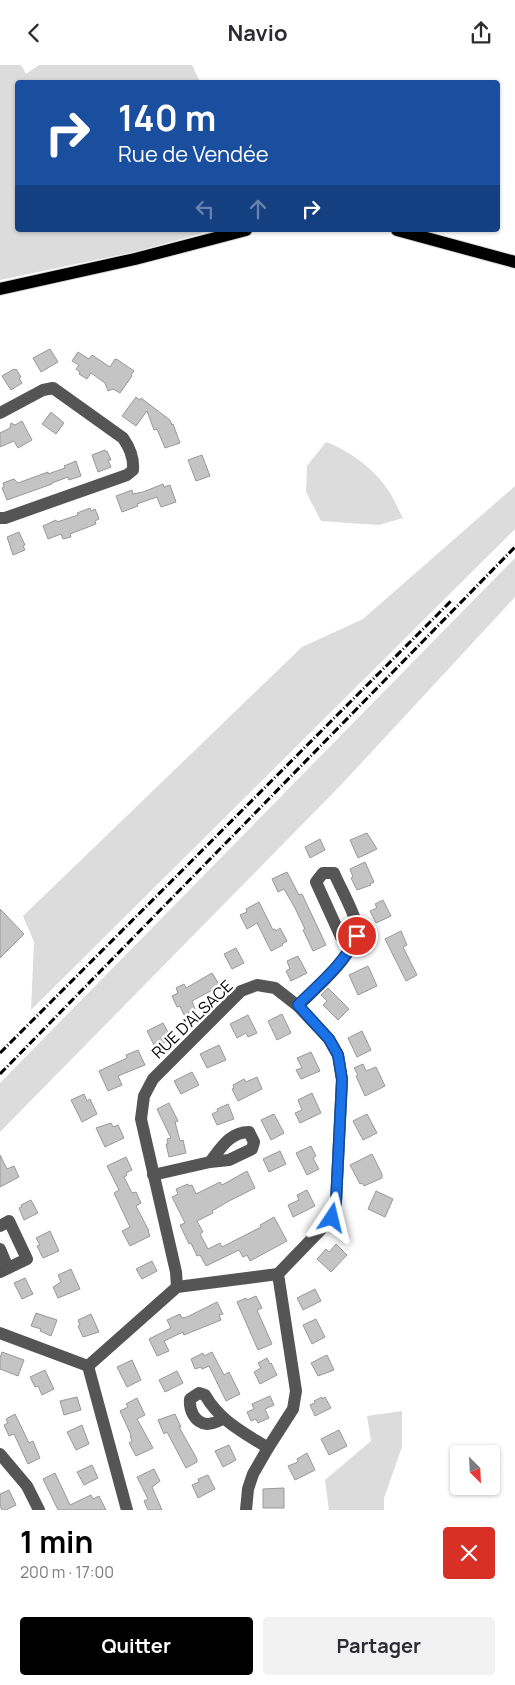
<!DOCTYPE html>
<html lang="fr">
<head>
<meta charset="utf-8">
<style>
  :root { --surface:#fff; --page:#f2f2f3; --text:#2b2b33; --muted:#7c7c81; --accent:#000 }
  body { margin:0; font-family:Manrope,sans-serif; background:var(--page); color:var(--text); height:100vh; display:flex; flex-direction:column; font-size:19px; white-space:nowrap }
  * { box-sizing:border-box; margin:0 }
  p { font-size:16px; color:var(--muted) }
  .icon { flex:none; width:28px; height:28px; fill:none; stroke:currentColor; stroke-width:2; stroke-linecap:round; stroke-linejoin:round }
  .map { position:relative; height:1445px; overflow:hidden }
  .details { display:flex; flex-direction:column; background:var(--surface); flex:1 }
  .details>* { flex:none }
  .guide { position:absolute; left:15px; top:15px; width:485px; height:152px; border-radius:5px; box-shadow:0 1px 4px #0004; background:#1a4fa0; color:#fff; overflow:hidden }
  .needle { width:32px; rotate:156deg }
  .tools { position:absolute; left:450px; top:1380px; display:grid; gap:10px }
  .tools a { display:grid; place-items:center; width:50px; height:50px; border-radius:5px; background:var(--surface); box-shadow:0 1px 4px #0004; font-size:25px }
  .pin { position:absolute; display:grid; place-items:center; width:42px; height:42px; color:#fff; margin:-21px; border:2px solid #fff; border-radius:50%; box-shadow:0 1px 5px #0007 }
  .me { position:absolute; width:55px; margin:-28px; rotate:10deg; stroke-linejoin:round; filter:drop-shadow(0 0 4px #0008) }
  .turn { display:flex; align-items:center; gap:18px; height:105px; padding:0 20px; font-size:22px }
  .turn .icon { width:65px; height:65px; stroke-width:2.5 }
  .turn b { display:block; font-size:35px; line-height:42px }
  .lanes { display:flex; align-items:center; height:48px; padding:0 20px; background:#0003; justify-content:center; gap:25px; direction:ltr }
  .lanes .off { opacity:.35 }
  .round { display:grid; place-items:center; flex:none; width:52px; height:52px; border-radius:5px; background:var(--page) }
  .overview { display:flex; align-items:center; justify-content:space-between; height:85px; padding:0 20px }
  h1 { font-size:30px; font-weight:700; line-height:38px; color:var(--accent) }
  .cta { display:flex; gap:10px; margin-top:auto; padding:10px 20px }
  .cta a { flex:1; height:58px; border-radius:5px; background:var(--accent); color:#fff; font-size:20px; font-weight:700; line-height:58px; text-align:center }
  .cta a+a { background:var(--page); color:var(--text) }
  header { display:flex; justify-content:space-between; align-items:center; height:65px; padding:0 20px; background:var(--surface); font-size:22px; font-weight:700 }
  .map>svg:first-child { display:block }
  .green { fill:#dcdcdc }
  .building { fill:#c4c4c4; stroke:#999 }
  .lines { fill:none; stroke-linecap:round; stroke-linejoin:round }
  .major-casing { stroke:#dbdbdb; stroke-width:14 }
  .minor { stroke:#555; stroke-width:12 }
  .major { stroke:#000; stroke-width:12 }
  .rail { stroke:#000; stroke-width:3; stroke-dasharray:8 2.5 1 2.5; stroke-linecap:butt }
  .route-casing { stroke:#114b97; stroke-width:12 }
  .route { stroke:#1a73e8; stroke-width:9 }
  .labels { text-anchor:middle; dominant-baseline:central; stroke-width:5; stroke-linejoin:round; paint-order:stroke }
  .street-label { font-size:16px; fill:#000; stroke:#fff }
</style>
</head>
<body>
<header><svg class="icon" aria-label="back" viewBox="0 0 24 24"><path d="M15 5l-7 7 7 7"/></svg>Navio<svg class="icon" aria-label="share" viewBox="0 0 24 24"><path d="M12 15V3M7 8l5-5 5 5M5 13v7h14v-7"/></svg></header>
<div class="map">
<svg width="515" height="1445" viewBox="0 0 515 1445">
  <rect width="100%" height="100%" fill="#fff"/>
  <g class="green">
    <polygon points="0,0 21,0 26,9 39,0 192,0 200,17 18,18 18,165 214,165 138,186 0,215"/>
    <path d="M326,377C350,386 376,405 390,428C395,436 398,444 403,453L379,460L321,456L306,427L307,401Z"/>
    <polygon points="515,421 515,464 31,945 34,877 23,851 302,582 363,554"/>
    <polygon points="515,493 515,532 341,720 0,1067 0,1018"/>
    <polygon points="402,1346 402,1382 384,1433 384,1445 329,1445 325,1415 371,1376 367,1351"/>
  </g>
  <g class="building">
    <polygon points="50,284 58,297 41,307 33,293"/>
    <polygon points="78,287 89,294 92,290 110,302 115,294 118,295 134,306 131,310 132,311 120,328 113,324 108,326 105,318 91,308 87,314 79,309 80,307 76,304 79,300 72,296"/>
    <polygon points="14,304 15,305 16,304 21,312 19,313 22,318 11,325 2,311"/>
    <polygon points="136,332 140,335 141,333 170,355 172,360 173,359 180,378 165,383 157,364 154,365 147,346 136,361 122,351"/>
    <polygon points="51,347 64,358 56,369 42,359"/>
    <polygon points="22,356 32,375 18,383 14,376 0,382 0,368 10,363 11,358 15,360"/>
    <polygon points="105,385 106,387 107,386 111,395 108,395 111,402 98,407 92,390"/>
    <polygon points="202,390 210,411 196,416 188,395"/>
    <polygon points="76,396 81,411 69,415 68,412 52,418 52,419 7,435 2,423 4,422 3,418 14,414 18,418 48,407 48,409 65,403 64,401"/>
    <polygon points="163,419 164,422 170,420 176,437 161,442 157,432 137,439 138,441 122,447 116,431 132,425 133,429 143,427"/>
    <polygon points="90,443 91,446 95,444 99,454 95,456 96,459 70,469 71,472 63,474 61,469 48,474 43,461 56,455 57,457 78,450 77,448"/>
    <polygon points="19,467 25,480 23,481 25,485 13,490 7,472"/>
    <polygon points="367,768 377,784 358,793 350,775"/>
    <polygon points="320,774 325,785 310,793 305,782"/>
    <polygon points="365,797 374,817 370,819 371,820 357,825 351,813 353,812 350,804"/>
    <polygon points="287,807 299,830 302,829 326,880 313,886 303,865 305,864 295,843 284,824 278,827 272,814"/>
    <polygon points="383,835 391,851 376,858 370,846 377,843 375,839"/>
    <polygon points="259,837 273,865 275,864 276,866 280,863 287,876 282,879 283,880 271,886 257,858 247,864 240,850 247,847 246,844"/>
    <polygon points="0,844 24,869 0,893"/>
    <polygon points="401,866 407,880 403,882 417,910 406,916 385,874"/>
    <polygon points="236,883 244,898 232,904 224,889"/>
    <polygon points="298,891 307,908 291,916 286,906 290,904 287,896"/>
    <polygon points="368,901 377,921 358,930 349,910"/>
    <polygon points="212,908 220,921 192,936 195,944 184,950 180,941 177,942 172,931 178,928 176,923 184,919 186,923"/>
    <polygon points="328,923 349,944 338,955 323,940 327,936 321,930"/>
    <polygon points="282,949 291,968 277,975 268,956"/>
    <polygon points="248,950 257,968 248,972 246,968 237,973 230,959"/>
    <polygon points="163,958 169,969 163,972 166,977 155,982 147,966"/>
    <polygon points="362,966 371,985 357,992 348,973"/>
    <polygon points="219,980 226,995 207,1003 200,989"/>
    <polygon points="138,985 145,1000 118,1011 122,1020 108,1026 99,1006 127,993 126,990"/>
    <polygon points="311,987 320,1006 301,1014 296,1005 302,1003 297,993"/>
    <polygon points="363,999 366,1006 376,1002 385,1021 365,1031 356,1011 358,1010 354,1003"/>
    <polygon points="192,1007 199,1020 181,1029 174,1016"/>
    <polygon points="257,1012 262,1024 238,1036 232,1024 234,1023 233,1020 244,1014 246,1017"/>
    <polygon points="312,1028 321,1048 300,1058 295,1048 302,1045 298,1035"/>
    <polygon points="84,1029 87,1036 90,1034 97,1049 82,1057 71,1035"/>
    <polygon points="169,1038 178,1056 175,1057 180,1076 183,1075 186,1088 169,1092 166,1079 168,1079 167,1074 171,1073 157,1044"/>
    <polygon points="228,1039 234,1054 217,1060 212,1049 218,1046 217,1044"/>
    <polygon points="274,1049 284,1068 271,1075 261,1055"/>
    <polygon points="367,1049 377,1068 363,1075 353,1056"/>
    <polygon points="111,1058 113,1062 118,1060 124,1073 105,1082 96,1063"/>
    <polygon points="311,1081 316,1091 313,1093 319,1104 307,1110 296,1088"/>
    <polygon points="280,1086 286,1099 269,1107 263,1094"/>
    <polygon points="372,1089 382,1109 382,1113 364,1121 362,1118 360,1119 350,1100"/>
    <polygon points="0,1090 7,1104 14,1101 19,1112 0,1122"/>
    <polygon points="126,1092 132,1105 126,1108 127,1110 124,1112 132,1128 136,1127 141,1138 136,1141 149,1166 148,1166 150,1171 130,1181 122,1166 130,1162 114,1128 119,1125 107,1101"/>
    <polygon points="247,1106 255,1123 229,1136 212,1146 213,1148 197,1156 203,1167 200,1169 208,1184 220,1178 222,1182 261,1162 260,1160 274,1152 287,1176 250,1196 247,1190 243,1192 239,1185 206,1201 200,1190 197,1191 191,1178 189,1179 180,1160 185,1158 172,1132 178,1129 176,1124 188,1119 189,1121 192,1120 196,1129 220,1117 222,1120"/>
    <polygon points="307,1125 315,1141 293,1152 288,1140 299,1135 297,1130"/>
    <polygon points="376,1126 393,1134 385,1152 368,1144"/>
    <polygon points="31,1135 38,1148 24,1155 19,1143 22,1142 21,1140"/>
    <polygon points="50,1166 59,1186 43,1193 37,1181 40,1180 36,1173"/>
    <polygon points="336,1179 347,1190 331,1207 317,1194 326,1184 329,1187"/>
    <polygon points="152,1196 157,1206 142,1214 136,1204"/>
    <polygon points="71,1204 80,1224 58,1233 53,1222 61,1217 58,1210"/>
    <polygon points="25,1213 33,1229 22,1234 14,1218"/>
    <polygon points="315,1224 321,1236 303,1245 297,1233"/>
    <polygon points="256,1231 262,1243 257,1245 272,1279 258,1285 237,1237 246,1233 247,1235"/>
    <polygon points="217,1237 223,1249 219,1250 221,1255 184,1270 183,1267 164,1276 169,1286 157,1291 149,1274 171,1263 167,1255 180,1249 182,1253 187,1252"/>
    <polygon points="36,1248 57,1255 51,1271 40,1266 41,1264 31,1261"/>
    <polygon points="91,1249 99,1267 83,1272 78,1261 80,1260 78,1255"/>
    <polygon points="316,1254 325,1272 312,1279 303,1260"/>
    <polygon points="2,1287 24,1295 18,1311 0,1304 0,1293"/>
    <polygon points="212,1287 224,1310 229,1307 240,1329 226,1336 209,1301 202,1304 201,1302 195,1304 191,1294 203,1288 204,1291"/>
    <polygon points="327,1290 334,1305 318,1311 311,1298"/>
    <polygon points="267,1293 270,1299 271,1298 277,1310 260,1319 254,1307 261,1303 258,1298"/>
    <polygon points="132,1295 141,1315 127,1322 117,1302"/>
    <polygon points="45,1305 54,1324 42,1330 38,1321 35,1322 30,1312"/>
    <polygon points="177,1306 183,1318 165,1327 159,1315"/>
    <polygon points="270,1331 274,1340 265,1344 269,1353 258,1358 256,1354 251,1356 247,1347 254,1344 252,1339"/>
    <polygon points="77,1332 81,1345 64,1350 60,1336"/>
    <polygon points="322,1332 323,1334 325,1332 331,1343 315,1351 310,1340 315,1338 314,1336"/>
    <polygon points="137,1333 145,1350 137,1354 153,1383 136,1391 129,1378 132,1376 130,1371 131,1370 120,1346 128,1342 126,1339"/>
    <polygon points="15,1349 29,1378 33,1376 40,1393 28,1399 14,1369 9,1371 4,1360 8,1358 6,1354"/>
    <polygon points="175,1349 181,1362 179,1362 197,1394 197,1397 186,1403 167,1367 164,1369 158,1355"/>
    <polygon points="82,1360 89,1379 76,1385 67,1367"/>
    <polygon points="339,1365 347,1381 329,1390 321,1374"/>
    <polygon points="229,1380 236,1395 223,1402 215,1386"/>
    <polygon points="307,1388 315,1405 295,1415 288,1401 298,1397 297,1394"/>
    <polygon points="92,1400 98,1413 84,1420 77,1407"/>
    <polygon points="154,1404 160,1416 152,1422 162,1445 148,1445 144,1436 148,1434 137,1412"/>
    <polygon points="55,1408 70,1440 91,1430 93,1434 99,1431 106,1445 58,1445 43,1414"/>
    <polygon points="208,1410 215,1424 198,1433 192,1420 199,1417 198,1414"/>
    <polygon points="284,1423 284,1443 263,1443 263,1424"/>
    <polygon points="9,1425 16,1440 6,1445 2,1445 0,1441 0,1429"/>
  </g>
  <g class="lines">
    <defs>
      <g id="major">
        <polyline points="397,165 515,197"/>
        <polyline points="0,224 135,194 246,165"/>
      </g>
    </defs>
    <use href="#major" class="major-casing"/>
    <g class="minor">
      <path d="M0,348L43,325L53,323L123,373C130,383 134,393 133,405L127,410L5,453H0"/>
      <path d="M298,941C316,922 362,886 356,858C353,845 340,822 334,808H323L316,817L341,872L351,884"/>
      <path d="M153,1110L210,1097L229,1095L252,1084L254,1077L249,1067C230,1067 221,1083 210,1097"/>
      <polyline points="0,1161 9,1156 27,1194 0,1207"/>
      <polyline points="0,1184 8,1203"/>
      <polyline points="177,1222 176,1207 141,1054 144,1031 153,1014 241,926 257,920 275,923 298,941 329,974 338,990 342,1015 336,1137 332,1153 278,1209 296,1326 293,1344 268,1383 253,1409 248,1424 246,1445"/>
      <polyline points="0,1268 88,1301 177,1222 278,1209"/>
      <polyline points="88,1301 127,1445"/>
      <path d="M223,1354C219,1356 212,1359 207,1359C194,1358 189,1344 190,1334L199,1328L205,1330C220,1356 243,1367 268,1383"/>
      <polyline points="0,1389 27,1421 39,1445"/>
    </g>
    <use href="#major" class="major"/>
    <g class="rail">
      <polyline points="0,988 452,535"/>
      <polyline points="0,1009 515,482"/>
    </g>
  </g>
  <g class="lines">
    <defs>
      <path id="route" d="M332,1153L336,1137L342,1014L338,990L329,974L298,940C319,919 344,899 357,871"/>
    </defs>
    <use href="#route" class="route-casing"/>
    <use href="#route" class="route"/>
  </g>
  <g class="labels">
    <g class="street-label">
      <text transform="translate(192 954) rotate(-44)">RUE D'ALSACE</text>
    </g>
  </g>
</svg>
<div class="tools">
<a><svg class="needle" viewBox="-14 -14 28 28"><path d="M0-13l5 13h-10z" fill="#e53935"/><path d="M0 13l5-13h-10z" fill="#7c7c81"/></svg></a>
</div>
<div class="pin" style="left:357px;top:871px;background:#d93025"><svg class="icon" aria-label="arrive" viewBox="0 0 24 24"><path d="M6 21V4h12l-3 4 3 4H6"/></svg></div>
<svg class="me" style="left:332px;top:1153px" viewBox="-20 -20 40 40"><path d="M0-17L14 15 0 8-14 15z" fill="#1a73e8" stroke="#fff" stroke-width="4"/></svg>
<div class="guide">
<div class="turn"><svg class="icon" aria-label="right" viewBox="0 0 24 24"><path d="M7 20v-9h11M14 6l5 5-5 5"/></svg><div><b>140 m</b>Rue de Vendée</div></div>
<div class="lanes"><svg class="icon off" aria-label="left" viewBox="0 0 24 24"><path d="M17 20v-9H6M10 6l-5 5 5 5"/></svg><svg class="icon off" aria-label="ahead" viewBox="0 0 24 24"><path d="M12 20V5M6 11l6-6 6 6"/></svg><svg class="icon" aria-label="right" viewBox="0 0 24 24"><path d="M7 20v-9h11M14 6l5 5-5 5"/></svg></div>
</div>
</div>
<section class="details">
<div class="overview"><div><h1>1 min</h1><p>200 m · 17:00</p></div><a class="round" style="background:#d93025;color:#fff"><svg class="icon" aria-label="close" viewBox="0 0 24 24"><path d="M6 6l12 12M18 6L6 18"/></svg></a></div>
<div class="cta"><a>Quitter</a><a>Partager</a></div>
</section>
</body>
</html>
